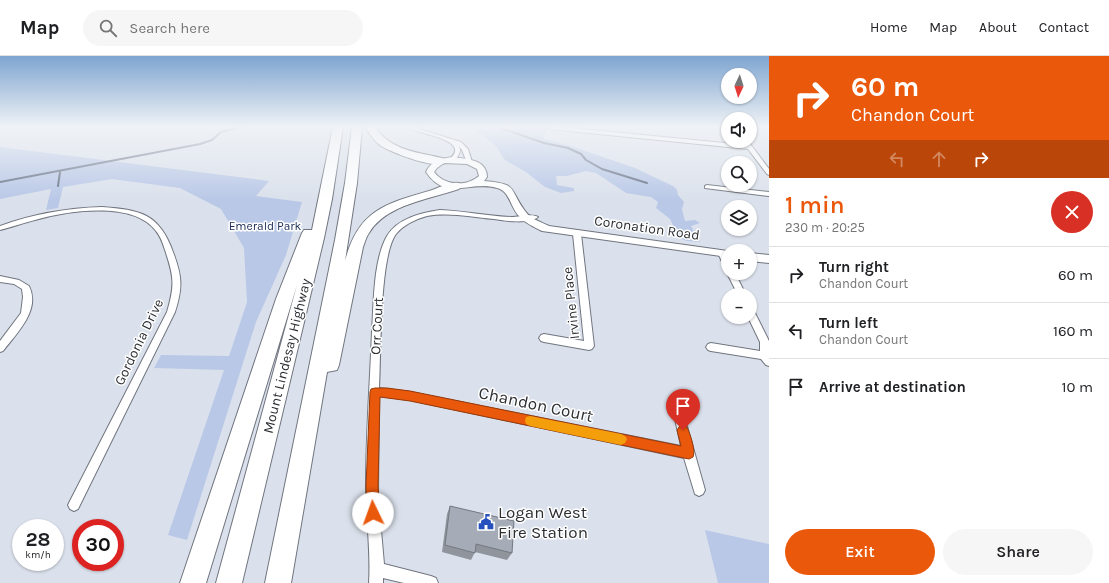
<!DOCTYPE html>
<html lang="en">
<head>
<meta charset="utf-8">
<style>
  :root { --surface:#fff; --page:#f6f6f6; --text:#202124; --muted:#757577; --line:#e0e0e0; --accent:#ea580c }
  body { margin:0; font-family:Karla,sans-serif; background:var(--page); color:var(--text); height:100vh; display:flex; flex-direction:column; font-size:15px; white-space:nowrap }
  * { box-sizing:border-box; margin:0 }
  p { font-size:13px; color:var(--muted) }
  .icon { flex:none; width:22px; height:22px; fill:none; stroke:currentColor; stroke-width:2; stroke-linecap:round; stroke-linejoin:round }
  .map { position:relative; flex:1; overflow:hidden }
  .panel { display:flex; flex-direction:column; background:var(--surface); width:340px }
  .panel>* { flex:none }
  .hud { background:#ea580c; color:#fff; overflow:hidden }
  .needle { width:26px; rotate:184deg }
  .fabs { position:absolute; left:721px; top:12px; display:grid; gap:8px }
  .fabs a { display:grid; place-items:center; width:36px; height:36px; border-radius:50%; background:var(--surface); box-shadow:0 1px 3px #0004; font-size:20px }
  .speed { position:absolute; left:12px; top:463px; display:flex; gap:8px; font-size:20px; font-weight:700; text-align:center }
  .speed>* { display:grid; place-content:center; width:52px; height:52px; border-radius:50%; background:var(--surface); box-shadow:0 1px 3px #0004; line-height:1 }
  .speed small { font-size:10px; font-weight:400 }
  .speed .limit { border:6px solid #d22; background:#fff; color:#111 }
  .pin { position:absolute; display:grid; place-items:center; width:34px; height:34px; color:#fff; margin:-41px -17px; border-radius:50% 50% 50% 0; rotate:-45deg; box-shadow:0 0 4px #0007 }
  .pin .icon { rotate:45deg }
  .me { position:absolute; width:44px; margin:-22px; rotate:357deg; stroke-linejoin:round; filter:drop-shadow(0 0 3px #0008) }
  .turn { display:flex; align-items:center; gap:14px; height:84px; padding:0 16px; font-size:18px }
  .turn .icon { width:52px; height:52px; stroke-width:2.5 }
  .turn b { display:block; font-size:28px; line-height:34px }
  .lanes { display:flex; align-items:center; height:38px; padding:0 16px; background:#0003; justify-content:center; gap:20px; direction:ltr }
  .lanes .off { opacity:.35 }
  .round { display:grid; place-items:center; flex:none; width:42px; height:42px; border-radius:21px; background:var(--page) }
  .headline { display:flex; align-items:center; justify-content:space-between; height:68px; padding:0 16px }
  h1 { font-size:24px; font-weight:600; line-height:30px; color:var(--accent) }
  .cta { display:flex; gap:8px; margin-top:auto; padding:8px 16px }
  .cta a { flex:1; height:46px; border-radius:24px; background:var(--accent); color:#fff; font-size:16px; font-weight:600; line-height:46px; text-align:center }
  .cta a+a { background:var(--page); color:var(--text) }
  ul { padding:0; list-style:none }
  li { display:flex; align-items:center; gap:12px; height:56px; padding:0 16px; border-top:1px solid var(--line) }
  li div { flex:1 }
  li b { display:block; font-size:15px }
  li em { font-style:normal }
  header { display:flex; align-items:center; gap:24px; box-sizing:border-box; height:56px; padding:0 20px; background:var(--surface); border-bottom:1px solid var(--line) }
  header strong { font-size:19px }
  nav { display:flex; gap:22px; margin-inline-start:auto; font-size:14px }
  .search { width:280px; height:36px; background:var(--page); display:flex; align-items:center; gap:10px; box-sizing:border-box; padding:0 14px; border-radius:22px; color:var(--muted); font-size:15px }
  main { display:flex; flex:1; min-height:0 }
  .map>svg:first-child { display:block }
  .green { fill:#b9c8e7 }
  .lines { fill:none; stroke-linecap:round; stroke-linejoin:round }
  .stream { stroke:#677287; stroke-width:2 }
  .street-casing { stroke:#70757f; stroke-width:2 }
  .secondary-casing { stroke:#70757f; stroke-width:2 }
  .highway-casing { stroke:#70757f; stroke-width:2 }
  .street { fill:#fff; fill-rule:evenodd }
  .secondary { fill:#fff; fill-rule:evenodd }
  .highway { fill:#fff; fill-rule:evenodd }
  .wall { fill:#8f949d }
  .building { fill:#a6acb7; stroke:#747880 }
  .route { fill:#ea580c; stroke:#983908 }
  .slow { fill:#f59e0b }
  .labels { text-anchor:middle; dominant-baseline:central; stroke-width:3; stroke-linejoin:round; paint-order:stroke }
  .far-park-label { font-size:12px; fill:#192a53; stroke:#fff }
  .street-label { font-size:14px; fill:#2c2e32; stroke:#fff }
  .near-street-label { font-size:17px; fill:#2c2e32; stroke:#fff }
  .near-poi-label { font-size:17px; fill:#2c2e32; stroke:#fff; text-anchor:start }
</style>
</head>
<body>
<header>
<strong>Map</strong>
<div class="search"><svg class="icon" aria-label="search" viewBox="0 0 24 24"><circle cx="10" cy="10" r="6"/><path d="M15 15l6 6"/></svg>Search here</div>
<nav><a>Home</a><a>Map</a><a>About</a><a>Contact</a></nav>
</header>
<main>
<div class="map">
<svg width="769" height="527" viewBox="0 0 769 527">
  <rect width="100%" height="100%" fill="#dbe1ec"/>
  <g class="green">
    <polygon points="431,71 546,71 547,74 543,80 545,83 571,90 635,112 673,130 677,134 678,139 684,146 682,153 685,165 695,164 700,167 691,170 700,186 687,185 679,182 670,163 656,152 658,146 651,141 626,137 596,117 586,115 567,120 556,120 557,129 574,132 574,135 561,137 545,131 526,116 505,104 496,90 474,73"/>
    <polygon points="0,91 269,125 256,140 302,146 286,199 256,266 187,484 168,479 224,314 154,312 161,299 229,300 247,246 244,192 221,153 180,132 112,123 63,131 58,152 46,154 51,133 0,143"/>
    <polygon points="705,474 769,488 769,527 718,527"/>
  </g>
  <g class="lines">
    <g class="stream">
      <polyline points="498,71 544,87 568,92 581,98 586,104 602,113 647,127"/>
      <polyline points="0,126 200,88 212,84 221,76 242,71"/>
      <polyline points="58,130 60,116"/>
    </g>
    <defs>
      <g id="street">
        <path d="M406,71H413L461,86L468,93L472,106L467,107L462,94L459,90C462,96 458,101 454,105H450L449,104C452,101 456,97 455,93C452,81 416,77 406,71Z"/>
        <polygon points="546,71 561,71 745,89 743,86 748,85 769,113 769,119 767,118 748,93 549,73"/>
        <polygon points="707,129 769,136 769,140 705,132 705,130"/>
        <path d="M102,151C140,154 159,157 173,196C182,220 183,231 175,256L78,453L74,455L70,453L68,449L70,445L167,256C175,229 174,221 165,194C163,188 161,181 156,175C133,144 67,155 35,164C23,167 12,171 0,174V170C33,158 67,152 102,151Z"/>
        <path d="M440,154C464,155 487,160 511,161C519,161 533,157 538,161C530,168 505,165 494,163C472,161 449,156 427,160C416,163 403,169 396,178C379,201 381,300 379,332L410,336L681,390L675,363L676,360L680,358L684,360L685,363L705,434L703,438L699,440L695,438L684,402L410,344L379,340L378,440L384,508L431,520L436,522L438,527H404L383,522V527H369C371,495 366,462 366,430C366,378 370,327 372,275C374,246 373,205 387,180C398,162 421,157 440,154Z"/>
        <polygon points="574,176 580,176 581,178 594,290 592,293 589,294 544,286 541,285 539,282 541,279 544,278 584,285 573,178"/>
        <path d="M719,195H725C728,201 728,206 728,213L724,210L718,197Z"/>
        <polygon points="728,215 728,217 735,217 746,239 738,239 727,217"/>
        <path d="M0,220L19,224L29,230C41,254 17,277 3,295L0,296V285L21,257L23,241L22,233L14,228L0,226Z"/>
        <polygon points="750,252 753,253 769,285 769,310 766,309 761,303 711,295 708,294 706,291 708,288 711,287 760,295 760,286 748,261 750,261"/>
      </g>
      <g id="secondary">
        <path d="M452,101C466,103 487,103 487,121L484,125C519,128 508,132 525,155C530,163 541,166 549,170L728,195H730H728V201L542,175C534,171 525,167 519,160C510,151 510,135 497,132C470,124 446,146 426,116C431,105 440,103 452,101ZM444,107L467,108L477,113L479,120C466,131 445,130 434,116L437,112Z"/>
        <polygon points="750,197 769,199 769,207 750,205"/>
      </g>
      <g id="highway">
        <polygon points="333,71 343,71 332,143 324,182 242,527 216,527 297,229 206,527 180,527 276,243 302,177 304,174 312,174"/>
        <path d="M352,71H362L357,127L345,205C358,155 384,148 429,135C439,132 450,125 459,127L461,130L459,133C431,143 386,148 369,177C366,181 365,186 363,191L339,309L337,314L327,316L291,527H265L335,184L345,127Z"/>
        <path d="M365,71H375C392,96 419,96 446,103L448,105C439,116 391,96 381,90C374,85 370,78 365,71Z"/>
      </g>
    </defs>
    <use href="#street" class="street-casing"/>
    <use href="#secondary" class="secondary-casing"/>
    <use href="#highway" class="highway-casing"/>
    <use href="#street" class="street"/>
    <use href="#secondary" class="secondary"/>
    <use href="#highway" class="highway"/>
  </g>
  <polygon class="wall" points="450,450 512,497 507,504 475,496 471,504 442,496 447,458"/>
  <polygon class="building" points="450,450 514,465 512,497 476,488 475,497 445,489"/>
  <linearGradient id="sky" x2="0" y2="1"><stop stop-color="#7ea5d0"/><stop offset="0.49" stop-color="#eff2f6"/><stop offset="1" stop-color="#eff2f6" stop-opacity="0"/></linearGradient>
  <rect width="769" height="144" fill="url(#sky)"/>
  <path class="route" d="M375,332H387L410,335L681,390L677,374L679,371L683,369L687,371C690,378 696,394 693,401L689,403L410,345L380,341L378,430L380,457L378,462L373,463L369,462L367,457L366,430L370,336L371,333Z"/>
  <polygon class="slow" points="530,360 621,378 625,380 627,383 625,387 621,389 530,370 526,368 525,365 526,361"/>
  <defs>
    <symbol id="civic-bare" viewBox="-9 -9 18 18"><path d="M-.6-6.5H3V-4.5H.6V-3L4-1V1h2V6H-6V1h2V-1L-.6-3ZM-1.2 2.5V6h2.4V2.5Z" fill="#2750bf" stroke="#fff" stroke-width="2.5" paint-order="stroke"/></symbol>
  </defs>
  <g fill-rule="evenodd">
    <use href="#civic-bare" x="475" y="455" width="22" height="22"/>
  </g>
  <g class="labels">
    <g class="far-park-label">
      <text x="265" y="170">Emerald Park</text>
    </g>
    <g class="street-label">
      <text transform="translate(647 172) rotate(8)">Coronation Road</text>
      <text transform="translate(571 247) rotate(-96)">Irvine Place</text>
      <text transform="translate(377 270) rotate(-87)">Orr Court</text>
      <text transform="translate(139 286) rotate(-64)">Gordonia Drive</text>
      <text transform="translate(287 300) rotate(-76)">Mount Lindesay Highway</text>
    </g>
    <g class="near-street-label">
      <text transform="translate(536 348) rotate(12)">Chandon Court</text>
    </g>
    <g class="near-poi-label">
      <text x="498" y="456">Logan West<tspan x="498" dy="20">Fire Station</tspan></text>
    </g>
  </g>
</svg>
<div class="fabs">
<a><svg class="needle" viewBox="-14 -14 28 28"><path d="M0-13l5 13h-10z" fill="#e53935"/><path d="M0 13l5-13h-10z" fill="#757577"/></svg></a>
<a><svg class="icon" aria-label="sound" viewBox="0 0 24 24"><path d="M4 9h4l5-4v14l-5-4H4zM17 9q2 3 0 6"/></svg></a>
<a><svg class="icon" aria-label="search" viewBox="0 0 24 24"><circle cx="10" cy="10" r="6"/><path d="M15 15l6 6"/></svg></a>
<a><svg class="icon" aria-label="layers" viewBox="0 0 24 24"><path d="M12 4l9 5-9 5-9-5zM3 14l9 5 9-5"/></svg></a>
<a>+</a>
<a>−</a>
</div>
<div class="speed"><div>28<small>km/h</small></div><div class="limit">30</div></div>
<div class="pin" style="left:683px;top:374px;background:#d93025"><svg class="icon" aria-label="arrive" viewBox="0 0 24 24"><path d="M6 21V4h12l-3 4 3 4H6"/></svg></div>
<svg class="me" style="left:373px;top:457px" viewBox="-20 -20 40 40"><circle r="19" fill="#fff"/><path d="M0-13L10 11 0 6-10 11z" fill="#ea580c"/></svg>
</div>
<section class="panel">
<div class="hud">
<div class="turn"><svg class="icon" aria-label="right" viewBox="0 0 24 24"><path d="M7 20v-9h11M14 6l5 5-5 5"/></svg><div><b>60 m</b>Chandon Court</div></div>
<div class="lanes"><svg class="icon off" aria-label="left" viewBox="0 0 24 24"><path d="M17 20v-9H6M10 6l-5 5 5 5"/></svg><svg class="icon off" aria-label="ahead" viewBox="0 0 24 24"><path d="M12 20V5M6 11l6-6 6 6"/></svg><svg class="icon" aria-label="right" viewBox="0 0 24 24"><path d="M7 20v-9h11M14 6l5 5-5 5"/></svg></div>
</div>
<div class="headline"><div><h1>1 min</h1><p>230 m · 20:25</p></div><a class="round" style="background:#d93025;color:#fff"><svg class="icon" aria-label="close" viewBox="0 0 24 24"><path d="M6 6l12 12M18 6L6 18"/></svg></a></div>
<ul>
<li><svg class="icon" aria-label="right" viewBox="0 0 24 24"><path d="M7 20v-9h11M14 6l5 5-5 5"/></svg><div><b>Turn right</b><p>Chandon Court</p></div><em>60 m</em></li>
<li><svg class="icon" aria-label="left" viewBox="0 0 24 24"><path d="M17 20v-9H6M10 6l-5 5 5 5"/></svg><div><b>Turn left</b><p>Chandon Court</p></div><em>160 m</em></li>
<li><svg class="icon" aria-label="arrive" viewBox="0 0 24 24"><path d="M6 21V4h12l-3 4 3 4H6"/></svg><div><b>Arrive at destination</b></div><em>10 m</em></li>
</ul>
<div class="cta"><a>Exit</a><a>Share</a></div>
</section>
</main>
</body>
</html>
